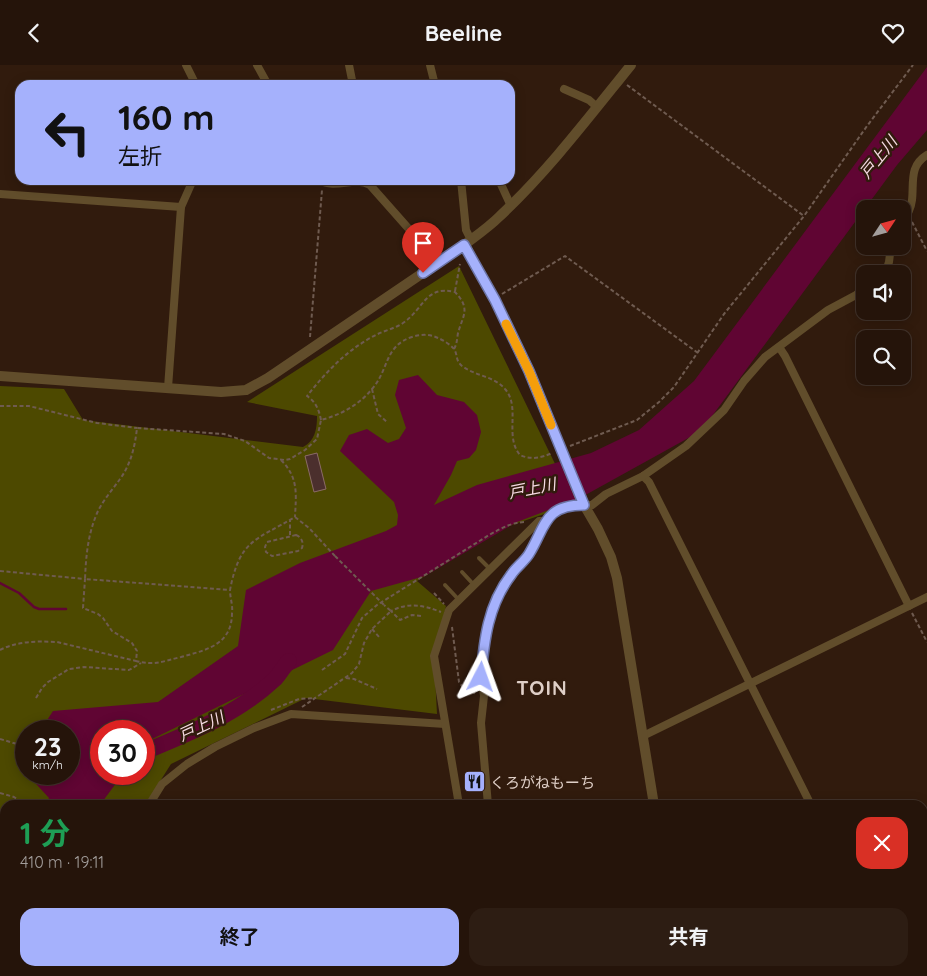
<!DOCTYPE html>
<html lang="ja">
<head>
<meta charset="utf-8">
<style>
  :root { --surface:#25140a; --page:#2d1d13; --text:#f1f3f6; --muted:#a39e9c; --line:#42332b; --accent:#a5b1fc }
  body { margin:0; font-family:Quicksand,"Noto Sans JP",sans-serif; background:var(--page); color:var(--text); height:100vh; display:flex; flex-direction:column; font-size:19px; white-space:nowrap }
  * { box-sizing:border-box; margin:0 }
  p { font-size:16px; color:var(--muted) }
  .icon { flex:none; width:28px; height:28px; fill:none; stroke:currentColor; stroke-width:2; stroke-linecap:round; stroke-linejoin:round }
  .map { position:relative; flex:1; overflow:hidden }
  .panel { position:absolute; left:0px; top:735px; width:928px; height:176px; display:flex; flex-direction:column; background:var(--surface); border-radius:15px 15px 0 0; box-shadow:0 2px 12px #0003,0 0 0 1px var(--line) }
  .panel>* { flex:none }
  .hud { position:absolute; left:15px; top:15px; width:500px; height:105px; border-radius:15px; box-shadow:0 2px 12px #0003,0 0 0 1px var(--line); background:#a5b1fc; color:#111; overflow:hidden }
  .needle { width:32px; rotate:54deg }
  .controls { position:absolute; left:856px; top:135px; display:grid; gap:10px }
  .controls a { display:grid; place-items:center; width:55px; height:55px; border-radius:10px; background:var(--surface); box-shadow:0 2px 12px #0003,0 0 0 1px var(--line); font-size:25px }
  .speed { position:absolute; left:15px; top:655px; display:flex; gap:10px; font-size:25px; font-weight:700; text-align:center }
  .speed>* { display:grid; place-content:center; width:65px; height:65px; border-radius:50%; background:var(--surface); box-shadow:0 2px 12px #0003,0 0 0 1px var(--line); line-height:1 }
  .speed small { font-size:12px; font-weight:400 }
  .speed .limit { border:8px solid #d22; background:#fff; color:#111 }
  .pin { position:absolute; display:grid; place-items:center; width:42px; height:42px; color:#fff; margin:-51px -21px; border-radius:50% 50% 50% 0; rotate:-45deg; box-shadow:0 0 5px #0007 }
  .pin .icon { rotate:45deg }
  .me { position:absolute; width:55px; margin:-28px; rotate:4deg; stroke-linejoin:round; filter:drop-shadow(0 0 4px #0008) }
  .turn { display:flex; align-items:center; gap:18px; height:105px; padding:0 20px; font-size:22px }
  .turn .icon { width:65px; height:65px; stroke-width:2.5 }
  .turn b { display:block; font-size:35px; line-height:42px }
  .round { display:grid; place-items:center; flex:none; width:52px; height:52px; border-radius:15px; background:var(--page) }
  .head { display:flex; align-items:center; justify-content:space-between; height:85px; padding:0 20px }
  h1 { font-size:30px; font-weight:700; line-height:38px; color:#1e9e55 }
  .primary-button { display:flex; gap:10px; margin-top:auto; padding:10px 20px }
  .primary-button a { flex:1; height:58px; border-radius:15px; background:var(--accent); color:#111; font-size:20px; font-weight:700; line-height:58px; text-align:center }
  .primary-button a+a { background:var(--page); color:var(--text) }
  header { display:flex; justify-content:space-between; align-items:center; height:65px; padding:0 20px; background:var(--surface); font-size:22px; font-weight:700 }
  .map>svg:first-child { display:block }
  .green { fill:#4d4900; fill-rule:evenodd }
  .water { fill:#600533 }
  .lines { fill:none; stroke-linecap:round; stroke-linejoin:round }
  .stream { stroke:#600533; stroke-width:2.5 }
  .river { stroke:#600533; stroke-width:16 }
  .building { fill:#4b2f2d; stroke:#8b6b67 }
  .path { stroke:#6f5b50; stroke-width:2; stroke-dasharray:4 2.5; stroke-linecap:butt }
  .service { stroke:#614d2b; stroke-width:4 }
  .minor { stroke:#614d2b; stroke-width:8 }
  .tertiary { stroke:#614d2b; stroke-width:10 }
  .secondary { stroke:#85642b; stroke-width:11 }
  .path-bridge { stroke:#6f5b50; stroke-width:2; stroke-dasharray:4 2.5; stroke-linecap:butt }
  .route-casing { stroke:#6b73a4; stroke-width:12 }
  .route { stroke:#a5b1fc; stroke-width:9 }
  .slow { stroke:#f59e0b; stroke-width:9 }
  .labels { text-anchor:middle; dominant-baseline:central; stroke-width:5; stroke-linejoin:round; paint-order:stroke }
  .poi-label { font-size:15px; fill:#dfcfc7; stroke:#311b0d; text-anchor:start }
  .water-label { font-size:16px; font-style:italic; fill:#f6dbe3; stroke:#311b0d }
  .district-label { font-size:20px; font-weight:bold; letter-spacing:1px; fill:#dfcfc7; stroke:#311b0d }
</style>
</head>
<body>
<header><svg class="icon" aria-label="back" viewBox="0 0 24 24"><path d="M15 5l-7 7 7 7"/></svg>Beeline<svg class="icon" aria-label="heart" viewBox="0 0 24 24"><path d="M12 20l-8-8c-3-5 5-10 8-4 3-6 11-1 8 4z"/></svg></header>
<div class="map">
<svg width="927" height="911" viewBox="0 0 927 911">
  <rect width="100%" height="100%" fill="#311b0d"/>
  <path class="green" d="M459,201L559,407L571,440L500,464L417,516L446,541L434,591L437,649L306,633L171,699L145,740H5V869L0,868V321L64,324L83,355L303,382C315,376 317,364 317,351L247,337ZM26,666H69V709H26ZM101,666H144V709H101Z"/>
  <polygon class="water" points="927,2 927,65 897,100 701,366 580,433 517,457 425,511 371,526 333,585 144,678 144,666 101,666 101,709 103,709 85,740 46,740 49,733 27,709 69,709 69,666 40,666 53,646 158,637 238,581 246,525 300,498 386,466 397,460 398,450 394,437 340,386 349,370 367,364 388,378 399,374 406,363 395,330 399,315 418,310 437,330 464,337 477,350 481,367 476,385 469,393 457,396 451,410 434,440 477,420 591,388 639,365 694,316"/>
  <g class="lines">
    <polyline class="stream" points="0,518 19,528 34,542 39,544 66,544"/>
    <g class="river">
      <path d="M144,687C190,668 238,649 275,614C280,609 284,601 289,596"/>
      <polyline points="90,740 113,709"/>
      <polyline points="2,911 5,904"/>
    </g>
  </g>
  <polygon class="building" points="317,388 326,424 314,427 305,391"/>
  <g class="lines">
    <g class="path">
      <polyline points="627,20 804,151"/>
      <polyline points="912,157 927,186"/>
      <polyline points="455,226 460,199"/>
      <polyline points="502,229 565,191 698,288"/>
      <polyline points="310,272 322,125"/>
      <polyline points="372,324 378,349 387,357"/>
      <polyline points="0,341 29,341 97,358 137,363"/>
      <path d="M321,355C319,345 316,337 307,331C326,307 345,287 372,272C382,266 394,264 403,258C424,244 425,220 455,227C471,244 463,250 458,268C457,274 457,279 454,284"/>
      <polyline points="570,381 637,355 659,337 674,322 724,249 804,151 867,61 913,0"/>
      <path d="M281,395C299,413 296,430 295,452"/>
      <polyline points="290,470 290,455"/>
      <path d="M296,470C301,472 304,477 302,483L298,486L272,491L266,487L265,482L267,477Z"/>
      <path d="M335,491L309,463L295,452C255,476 240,474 230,525L85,514C86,490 88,468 98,446C104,434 113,424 120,414C131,399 135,381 137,363L224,369L245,376L269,393L285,395L290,394L305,385L317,374L321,355C340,350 359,340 372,324C389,305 384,281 412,272C421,269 430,269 438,273C443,275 451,280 454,284C458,290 455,295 462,301C475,311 494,311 505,324C521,342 504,371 520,390C531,395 541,393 552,388"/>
      <path d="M0,506L85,514L83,543L98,549L103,553L112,566L132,578L137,586L136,596C154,601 164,596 181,592C206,585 232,580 232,548C233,540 230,533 230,525"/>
      <polyline points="434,528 444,539"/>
      <polyline points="912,548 927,577"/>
      <path d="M421,551L412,550L400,555L391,546C409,537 423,540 441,547"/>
      <polyline points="452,562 459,617 462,621 476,629"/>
      <polyline points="372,564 380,573"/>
      <path d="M0,585C17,576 38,576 57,577L136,596"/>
      <path d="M322,605L345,589L362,553L377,540L489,470C502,463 512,457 526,457"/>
      <polyline points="346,613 354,614 377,624"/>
      <polyline points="36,633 42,623 48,617 69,604 84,602 129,605 141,598"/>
      <polyline points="302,642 352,608 359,599 364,578 372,564 391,546 384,540"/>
      <polyline points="271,645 299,634 315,633"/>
      <polyline points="0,674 17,679 20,672"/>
      <polyline points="0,728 14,732 26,740"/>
      <polyline points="0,748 5,751"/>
      <polyline points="0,852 5,843"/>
    </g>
    <g class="service">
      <polyline points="479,493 490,504"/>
      <polyline points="462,507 474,520"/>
      <polyline points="445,520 459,535"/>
    </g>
    <g class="minor">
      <polyline points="186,0 196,20"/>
      <polyline points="257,0 268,20"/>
      <polyline points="349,0 353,20"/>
      <polyline points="430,0 435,20"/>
      <polyline points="564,24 589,35 597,42"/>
      <path d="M319,115C337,125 353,111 370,120L439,198"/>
      <polyline points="461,115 466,165 471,175"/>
      <polyline points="499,115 511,141"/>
      <polyline points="0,129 181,142"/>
      <path d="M902,157C907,151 911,143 912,135C914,117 909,101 927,90"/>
      <polyline points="885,209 889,197 891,181"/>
      <polyline points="779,282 785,291 909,541"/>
      <polyline points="168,323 181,142 193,115"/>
      <polyline points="643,411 649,417 811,740"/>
      <polyline points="643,671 927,532"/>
      <polyline points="149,740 162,719 187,699 215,682 254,663 291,649 445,659"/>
      <polyline points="459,740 434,591 449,545 539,456 545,456"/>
      <polyline points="488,740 481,658 484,631 481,612 484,575 489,554 498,530 511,509 528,491 545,456 554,447 571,440 592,440 606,429 643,411 686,381 724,345 744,316 765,292 828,245 856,230 865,223"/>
      <polyline points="894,906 896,911"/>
      <polyline points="52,911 54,906"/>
      <polyline points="447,911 449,906"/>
    </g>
    <g class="tertiary">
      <path d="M464,180C476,171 489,162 500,151C548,106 589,52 631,0"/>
      <polyline points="0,311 221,327 246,325 268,313 464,180 495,235 529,306 580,433 598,464 611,492 617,513 654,740"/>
    </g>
    <g class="secondary">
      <polyline points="0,879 5,879"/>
      <polyline points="192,906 200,911"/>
      <polyline points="692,906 695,911"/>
      <polyline points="212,911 217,906"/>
    </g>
    <polyline class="path-bridge" points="335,491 384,540"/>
  </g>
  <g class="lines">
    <defs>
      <path id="route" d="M423,208L464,180L495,235L529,306L584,440C544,440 546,461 529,489C524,497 516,502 511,510C488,540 484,575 481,612"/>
    </defs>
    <use href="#route" class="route-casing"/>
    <use href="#route" class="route"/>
    <polyline class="slow" points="506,259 529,306 551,360"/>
  </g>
  <defs>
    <symbol id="restaurant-square" viewBox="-11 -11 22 22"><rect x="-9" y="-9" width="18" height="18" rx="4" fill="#a5b1fc" stroke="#311b0d"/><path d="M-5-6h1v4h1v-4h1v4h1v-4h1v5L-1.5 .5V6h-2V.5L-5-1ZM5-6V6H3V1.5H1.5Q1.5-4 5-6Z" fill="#111"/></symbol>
  </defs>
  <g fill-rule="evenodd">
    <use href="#restaurant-square" x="462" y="704" width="25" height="25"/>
  </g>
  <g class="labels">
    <g class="poi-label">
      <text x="490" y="717">くろがねもーち</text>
    </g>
    <g class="water-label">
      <text transform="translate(878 92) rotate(-51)">戸上川</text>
      <text transform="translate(532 423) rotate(-11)">戸上川</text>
      <text transform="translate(201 661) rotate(-25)">戸上川</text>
    </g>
    <g class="district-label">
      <text x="542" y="622">TOIN</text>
    </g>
  </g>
</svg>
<div class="controls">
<a><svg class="needle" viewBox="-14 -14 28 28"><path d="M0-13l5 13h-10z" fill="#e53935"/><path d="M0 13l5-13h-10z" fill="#a39e9c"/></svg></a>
<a><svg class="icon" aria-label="sound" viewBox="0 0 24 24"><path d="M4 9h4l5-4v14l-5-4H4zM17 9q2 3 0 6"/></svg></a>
<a><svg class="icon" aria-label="search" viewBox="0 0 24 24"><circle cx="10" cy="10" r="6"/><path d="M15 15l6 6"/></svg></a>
</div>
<div class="speed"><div>23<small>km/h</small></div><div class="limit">30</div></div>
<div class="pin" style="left:423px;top:208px;background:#d93025"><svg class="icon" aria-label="arrive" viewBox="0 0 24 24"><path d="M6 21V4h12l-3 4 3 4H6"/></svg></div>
<svg class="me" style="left:481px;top:612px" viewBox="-20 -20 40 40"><path d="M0-17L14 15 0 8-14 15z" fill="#a5b1fc" stroke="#fff" stroke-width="4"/></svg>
<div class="hud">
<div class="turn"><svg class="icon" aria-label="left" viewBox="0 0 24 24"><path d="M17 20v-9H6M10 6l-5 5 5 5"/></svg><div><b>160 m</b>左折</div></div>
</div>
<section class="panel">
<div class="head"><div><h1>1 分</h1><p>410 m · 19:11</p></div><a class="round" style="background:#d93025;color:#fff"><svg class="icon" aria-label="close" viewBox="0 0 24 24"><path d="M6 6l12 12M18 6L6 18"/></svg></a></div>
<div class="primary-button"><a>終了</a><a>共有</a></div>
</section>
</div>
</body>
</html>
